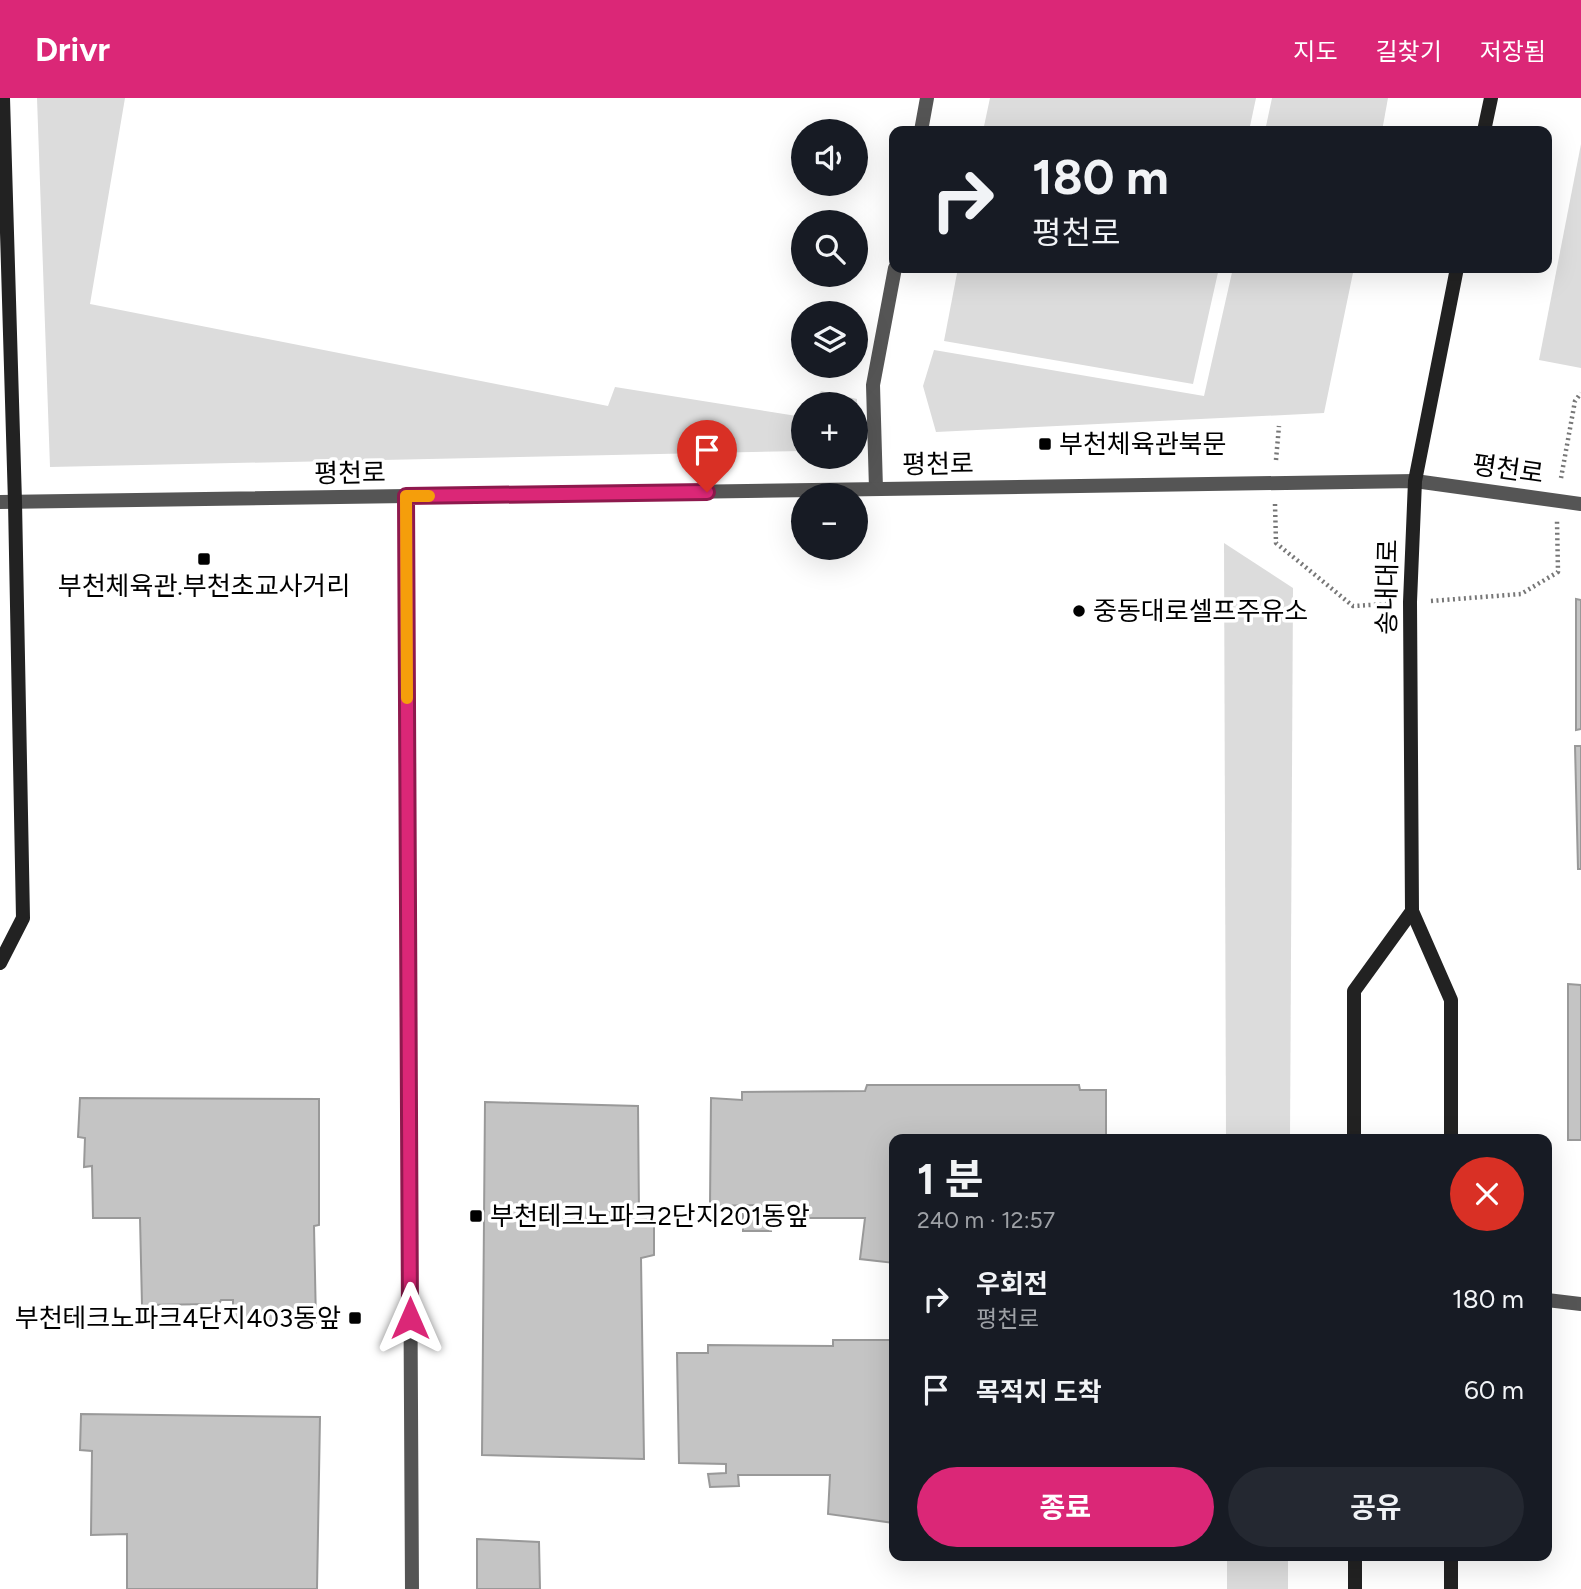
<!DOCTYPE html>
<html lang="ko">
<head>
<meta charset="utf-8">
<style>
  :root { --surface:#171b24; --page:#242831; --text:#f1f3f6; --muted:#9ea1a6; --accent:#db2777 }
  body { margin:0; font-family:Figtree,"Noto Sans KR",sans-serif; background:var(--page); color:var(--text); height:100vh; display:flex; flex-direction:column; font-size:26px; white-space:nowrap }
  * { box-sizing:border-box; margin:0 }
  p { font-size:23px; color:var(--muted) }
  .icon { flex:none; width:38px; height:38px; fill:none; stroke:currentColor; stroke-width:2; stroke-linecap:round; stroke-linejoin:round }
  .map { position:relative; flex:1; overflow:hidden }
  .sheet { position:absolute; left:889px; top:1036px; width:663px; height:427px; display:flex; flex-direction:column; background:var(--surface); border-radius:14px; box-shadow:0 7px 28px #0002 }
  .sheet>* { flex:none }
  .guide { position:absolute; left:889px; top:28px; width:663px; height:147px; border-radius:14px; box-shadow:0 7px 28px #0002; background:#171b24; color:var(--text); overflow:hidden }
  .controls { position:absolute; left:791px; top:21px; display:grid; gap:14px }
  .controls a { display:grid; place-items:center; width:77px; height:77px; border-radius:50%; background:var(--surface); box-shadow:0 7px 28px #0002; font-size:35px }
  .pin { position:absolute; display:grid; place-items:center; width:60px; height:60px; color:#fff; margin:-72px -30px; border-radius:50% 50% 50% 0; rotate:-45deg; box-shadow:0 0 7px #0007 }
  .pin .icon { rotate:45deg }
  .me { position:absolute; width:77px; margin:-38px; rotate:0deg; stroke-linejoin:round; filter:drop-shadow(0 0 5px #0008) }
  .turn { display:flex; align-items:center; gap:24px; height:147px; padding:0 28px; font-size:32px }
  .turn .icon { width:91px; height:91px; stroke-width:2.5 }
  .turn b { display:block; font-size:49px; line-height:60px }
  .round { display:grid; place-items:center; flex:none; width:74px; height:74px; border-radius:37px; background:var(--page) }
  .headline { display:flex; align-items:center; justify-content:space-between; height:119px; padding:0 28px }
  h1 { font-size:42px; font-weight:700; line-height:52px }
  .primary-button { display:flex; gap:14px; margin-top:auto; padding:14px 28px }
  .primary-button a { flex:1; height:80px; border-radius:42px; background:var(--accent); color:#fff; font-size:28px; font-weight:700; line-height:80px; text-align:center }
  .primary-button a+a { background:var(--page); color:var(--text) }
  ul { padding:0; list-style:none }
  li { display:flex; align-items:center; gap:21px; height:91px; padding:0 28px }
  li div { flex:1 }
  li b { display:block; font-size:26px }
  li em { font-style:normal }
  header { display:flex; align-items:center; gap:42px; box-sizing:border-box; height:98px; padding:0 35px; background:var(--accent); color:#fff }
  header strong { font-size:33px }
  nav { display:flex; gap:38px; margin-inline-start:auto; font-size:24px }
  .map>svg:first-child { display:block }
  .green { fill:#dcdcdc }
  .building { fill:#c4c4c4; stroke:#999; stroke-width:2 }
  .lines { fill:none; stroke-linecap:round; stroke-linejoin:round }
  .path { stroke:#777; stroke-width:4.5; stroke-dasharray:2 3.5; stroke-linecap:butt }
  .lane { stroke:#555; stroke-width:14 }
  .street { stroke:#555; stroke-width:14 }
  .secondary { stroke:#222; stroke-width:14 }
  .route-casing { stroke:#8e194d; stroke-width:18 }
  .route { stroke:#db2777; stroke-width:12 }
  .slow { stroke:#f59e0b; stroke-width:12 }
  .poi-dot { fill:#000; stroke:#fff; stroke-width:2.5 }
  .labels { text-anchor:middle; dominant-baseline:central; stroke-width:7; stroke-linejoin:round; paint-order:stroke }
  .poi-label { font-size:26px; fill:#000; stroke:#fff; text-anchor:start }
  .street-label { font-size:26px; fill:#000; stroke:#fff }
</style>
</head>
<body>
<header>
<strong>Drivr</strong>
<nav><a>지도</a><a>길찾기</a><a>저장됨</a></nav>
</header>
<div class="map">
<svg width="1581" height="1491" viewBox="0 0 1581 1491">
  <rect width="100%" height="100%" fill="#fff"/>
  <g class="green">
    <polygon points="37,0 125,0 90,206 608,308 615,289 803,319 803,353 50,369"/>
    <polygon points="990,0 1256,0 1249,33 983,33"/>
    <polygon points="1272,0 1388,0 1382,33 1265,33"/>
    <polygon points="1581,46 1581,270 1539,262"/>
    <polygon points="958,170 1219,170 1193,286 944,243"/>
    <polygon points="1233,170 1354,170 1324,315 936,334 923,288 934,252 1204,298"/>
    <polygon points="821,293 857,301 856,352 856,306 812,306"/>
    <polygon points="1224,445 1293,490 1290,1041 1226,1041"/>
    <rect x="1227" y="1458" width="61" height="33"/>
  </g>
  <g class="building">
    <polygon points="1576,501 1581,502 1581,631 1576,632"/>
    <polygon points="1575,648 1581,648 1581,771 1578,771"/>
    <polygon points="1568,886 1581,887 1581,1042 1568,1042"/>
    <polygon points="867,987 1079,987 1080,992 1106,992 1106,1041 894,1041 894,1165 860,1161 865,1120 770,1120 771,1133 743,1133 743,1116 762,1115 762,1107 710,1108 711,1000 742,1002 742,994 865,993"/>
    <polygon points="80,1000 319,1001 319,1127 314,1128 316,1225 267,1227 266,1220 233,1219 233,1202 221,1202 219,1206 142,1207 140,1120 93,1120 92,1068 84,1069 85,1040 78,1039"/>
    <polygon points="485,1004 638,1008 639,1117 654,1119 654,1157 641,1160 644,1361 482,1357"/>
    <polygon points="833,1242 894,1242 894,1425 828,1416 830,1377 738,1377 739,1388 710,1389 708,1376 726,1375 726,1366 679,1365 677,1255 708,1255 708,1247 833,1248"/>
    <polygon points="81,1316 320,1319 317,1491 127,1491 127,1436 91,1437 92,1353 80,1352"/>
    <polygon points="477,1441 539,1444 540,1491 477,1491"/>
  </g>
  <g class="lines">
    <g class="path">
      <polyline points="1276,362 1279,328"/>
      <polyline points="1561,380 1575,303 1581,295"/>
      <polyline points="1275,406 1276,445 1353,508 1388,506"/>
      <polyline points="1431,503 1521,496 1558,474 1557,423"/>
    </g>
    <g class="lane">
      <polyline points="921,33 927,0"/>
      <polyline points="876,391 873,287 895,170"/>
    </g>
    <g class="street">
      <polyline points="406,398 412,1491"/>
      <polyline points="0,404 1415,383 1581,406"/>
      <polyline points="1547,1202 1581,1206"/>
    </g>
    <g class="secondary">
      <polyline points="1484,33 1491,0"/>
      <polyline points="0,865 23,820 15,404 3,0"/>
      <polyline points="1354,1041 1354,893 1412,813"/>
      <polyline points="1451,1041 1451,902 1412,813 1410,504 1415,383 1457,170"/>
      <polyline points="1355,1458 1355,1491"/>
      <polyline points="1451,1491 1451,1458"/>
    </g>
  </g>
  <g class="lines">
    <defs>
      <polyline id="route" points="410,1220 406,398 707,394"/>
    </defs>
    <use href="#route" class="route-casing"/>
    <use href="#route" class="route"/>
    <polyline class="slow" points="407,600 406,398 429,398"/>
  </g>
  <g class="poi-dot">
    <rect x="1038" y="339" width="14" height="14" rx="3.5"/>
    <rect x="197" y="454" width="14" height="14" rx="3.5"/>
    <circle cx="1079" cy="513" r="7"/>
    <rect x="469" y="1111" width="14" height="14" rx="3.5"/>
    <rect x="348" y="1213" width="14" height="14" rx="3.5"/>
  </g>
  <g class="labels">
    <g class="poi-label">
      <text x="1059" y="346">부천체육관북문</text>
      <text x="204" y="488" text-anchor="middle">부천체육관.부천초교사거리</text>
      <text x="1093" y="513">중동대로셀프주유소</text>
      <text x="490" y="1118">부천테크노파크2단지201동앞</text>
      <text x="341" y="1220" text-anchor="end">부천테크노파크4단지403동앞</text>
    </g>
    <g class="street-label">
      <text transform="translate(938 366) rotate(-1)">평천로</text>
      <text transform="translate(1508 371) rotate(8)">평천로</text>
      <text transform="translate(350 375) rotate(-1)">평천로</text>
      <text transform="translate(1387 489) rotate(-89)">송내대로</text>
    </g>
  </g>
</svg>
<div class="controls">
<a><svg class="icon" aria-label="sound" viewBox="0 0 24 24"><path d="M4 9h4l5-4v14l-5-4H4zM17 9q2 3 0 6"/></svg></a>
<a><svg class="icon" aria-label="search" viewBox="0 0 24 24"><circle cx="10" cy="10" r="6"/><path d="M15 15l6 6"/></svg></a>
<a><svg class="icon" aria-label="layers" viewBox="0 0 24 24"><path d="M12 4l9 5-9 5-9-5zM3 14l9 5 9-5"/></svg></a>
<a>+</a>
<a>−</a>
</div>
<div class="pin" style="left:707px;top:394px;background:#d93025"><svg class="icon" aria-label="arrive" viewBox="0 0 24 24"><path d="M6 21V4h12l-3 4 3 4H6"/></svg></div>
<svg class="me" style="left:410px;top:1220px" viewBox="-20 -20 40 40"><path d="M0-17L14 15 0 8-14 15z" fill="#db2777" stroke="#fff" stroke-width="4"/></svg>
<div class="guide">
<div class="turn"><svg class="icon" aria-label="right" viewBox="0 0 24 24"><path d="M7 20v-9h11M14 6l5 5-5 5"/></svg><div><b>180 m</b>평천로</div></div>
</div>
<section class="sheet">
<div class="headline"><div><h1>1 분</h1><p>240 m · 12:57</p></div><a class="round" style="background:#d93025;color:#fff"><svg class="icon" aria-label="close" viewBox="0 0 24 24"><path d="M6 6l12 12M18 6L6 18"/></svg></a></div>
<ul>
<li><svg class="icon" aria-label="right" viewBox="0 0 24 24"><path d="M7 20v-9h11M14 6l5 5-5 5"/></svg><div><b>우회전</b><p>평천로</p></div><em>180 m</em></li>
<li><svg class="icon" aria-label="arrive" viewBox="0 0 24 24"><path d="M6 21V4h12l-3 4 3 4H6"/></svg><div><b>목적지 도착</b></div><em>60 m</em></li>
</ul>
<div class="primary-button"><a>종료</a><a>공유</a></div>
</section>
</div>
</body>
</html>
